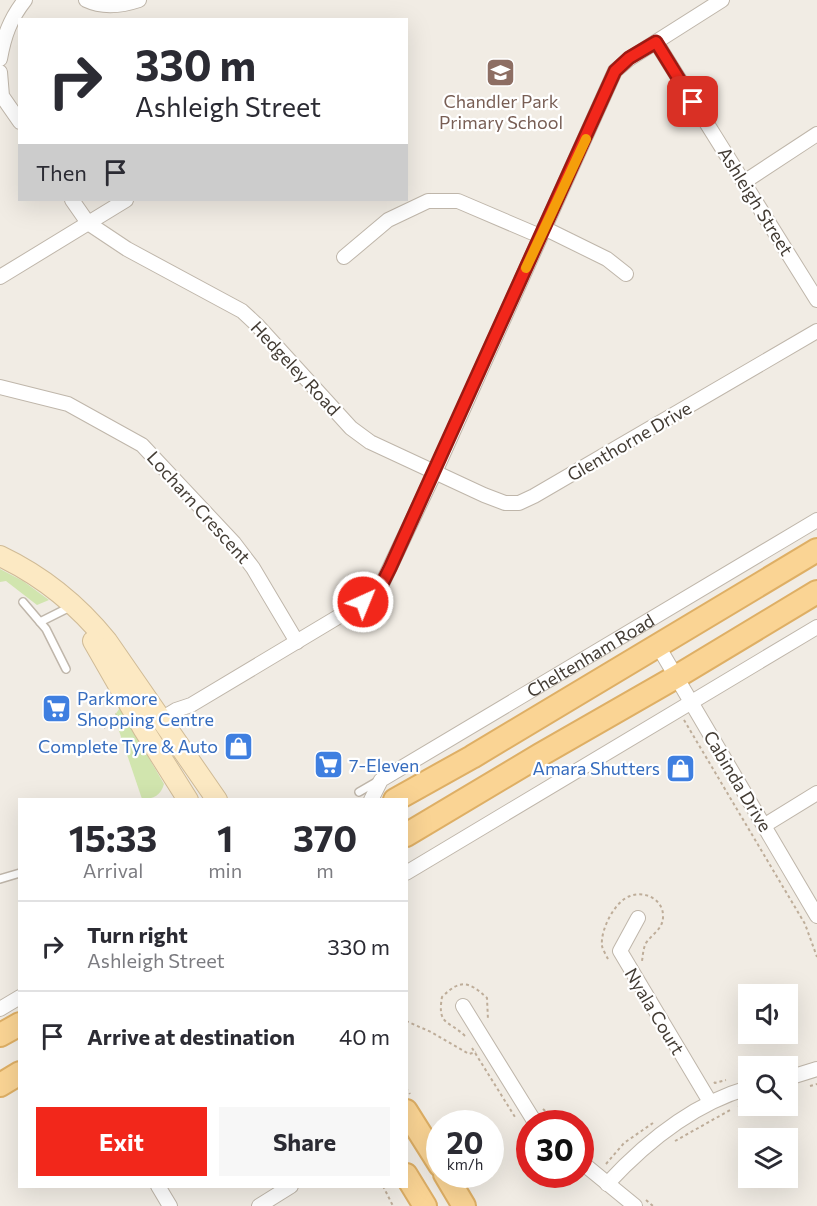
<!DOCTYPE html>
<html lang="en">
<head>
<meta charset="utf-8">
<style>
  :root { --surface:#fff; --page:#f7f7f7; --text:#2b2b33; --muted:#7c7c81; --line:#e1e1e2; --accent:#f2271b }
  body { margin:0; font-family:Commissioner,sans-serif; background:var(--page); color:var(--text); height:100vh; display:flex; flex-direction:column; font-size:22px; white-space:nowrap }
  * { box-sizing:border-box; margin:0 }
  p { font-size:20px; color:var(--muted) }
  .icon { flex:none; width:33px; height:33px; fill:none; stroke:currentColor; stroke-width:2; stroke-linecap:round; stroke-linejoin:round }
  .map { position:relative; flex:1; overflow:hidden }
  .panel { position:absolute; left:18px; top:798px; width:390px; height:390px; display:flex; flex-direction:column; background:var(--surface); border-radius:0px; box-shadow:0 6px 24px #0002 }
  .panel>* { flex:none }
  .top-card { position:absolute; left:18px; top:18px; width:390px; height:183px; border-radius:0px; box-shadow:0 6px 24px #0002; background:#fff; color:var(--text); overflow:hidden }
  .tools { position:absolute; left:738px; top:984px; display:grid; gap:12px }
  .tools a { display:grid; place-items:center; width:60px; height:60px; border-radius:0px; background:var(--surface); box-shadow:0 6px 24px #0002; font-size:30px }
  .speed { position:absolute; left:426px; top:1110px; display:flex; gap:12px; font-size:30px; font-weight:700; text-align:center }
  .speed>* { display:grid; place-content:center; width:78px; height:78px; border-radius:50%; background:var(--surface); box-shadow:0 6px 24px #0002; line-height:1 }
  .speed small { font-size:15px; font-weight:400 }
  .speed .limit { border:9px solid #d22; background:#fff; color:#111 }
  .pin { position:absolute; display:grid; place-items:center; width:51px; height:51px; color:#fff; margin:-26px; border-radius:12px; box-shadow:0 3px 9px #0006 }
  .me { position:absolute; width:66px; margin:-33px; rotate:44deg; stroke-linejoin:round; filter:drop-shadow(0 0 4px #0008) }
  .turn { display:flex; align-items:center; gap:21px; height:126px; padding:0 18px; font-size:27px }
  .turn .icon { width:78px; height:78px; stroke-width:2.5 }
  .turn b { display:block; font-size:42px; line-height:51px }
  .then { display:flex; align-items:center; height:57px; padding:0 18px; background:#0003; gap:12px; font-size:22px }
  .eta { display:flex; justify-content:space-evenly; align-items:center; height:102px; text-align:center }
  .eta b { font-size:36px; font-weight:700; line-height:42px }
  .button { display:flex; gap:12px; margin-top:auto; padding:12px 18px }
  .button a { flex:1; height:69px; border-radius:0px; background:var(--accent); color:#fff; font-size:24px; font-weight:700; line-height:69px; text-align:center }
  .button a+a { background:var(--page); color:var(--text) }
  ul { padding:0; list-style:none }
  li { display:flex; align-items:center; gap:18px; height:90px; padding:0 18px; border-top:2px solid var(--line) }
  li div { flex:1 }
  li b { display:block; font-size:22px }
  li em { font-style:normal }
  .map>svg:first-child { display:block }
  .green { fill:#d1e5ae }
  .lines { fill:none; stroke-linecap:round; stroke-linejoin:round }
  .service-casing { stroke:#bfb6aa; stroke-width:10 }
  .minor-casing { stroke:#bfb6aa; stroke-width:16 }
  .secondary-casing { stroke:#d0bb96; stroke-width:22 }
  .primary-casing { stroke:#deaf65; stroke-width:26 }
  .path { stroke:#bead99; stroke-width:2; stroke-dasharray:3 3; stroke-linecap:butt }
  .service { stroke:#fff; stroke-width:7 }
  .minor { stroke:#fff; stroke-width:14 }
  .secondary { stroke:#fce9c3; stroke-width:20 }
  .primary { stroke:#fad494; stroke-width:22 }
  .route-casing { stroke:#9d1912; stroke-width:15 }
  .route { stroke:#f2271b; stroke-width:10 }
  .slow { stroke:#f59e0b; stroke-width:10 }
  .labels { text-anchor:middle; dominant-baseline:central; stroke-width:4.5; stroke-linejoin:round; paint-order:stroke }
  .education-label { font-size:18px; fill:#785e54; stroke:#fff }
  .street-label { font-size:18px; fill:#433c34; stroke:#fff }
  .shop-label { font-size:18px; fill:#366cbe; stroke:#fff; text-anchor:start }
</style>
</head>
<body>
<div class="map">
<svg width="817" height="1206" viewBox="0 0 817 1206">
  <rect width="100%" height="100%" fill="#f1ece4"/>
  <g class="green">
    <polygon points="0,569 23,581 49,600 37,605 6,581 0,582"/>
    <path d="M120,708L164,784C161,795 154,799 142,799L114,716Z"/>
  </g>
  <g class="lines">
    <defs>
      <g id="service">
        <polyline points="23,602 46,629 66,669"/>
        <polyline points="40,622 70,607"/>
        <polyline points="359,792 378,781"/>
        <polyline points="0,879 20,873"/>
      </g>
      <g id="minor">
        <path d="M86,0C103,8 121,6 139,0"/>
        <polyline points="656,42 817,300"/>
        <path d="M0,59C4,36 10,19 25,0"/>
        <polyline points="0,72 2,96 20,122"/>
        <polyline points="744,182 817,134"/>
        <polyline points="72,200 88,223 127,249 242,311 257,325 351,428 370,442 484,495 505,503 519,503 534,496 817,331"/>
        <polyline points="544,228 607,259 626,274"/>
        <polyline points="344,257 388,220 428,201 458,201 540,236"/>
        <polyline points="0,277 126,200"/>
        <polyline points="0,387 68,404 142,445 234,543 253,568 297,642"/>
        <polyline points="658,646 817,916"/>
        <polyline points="161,719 176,710 191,705 363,602 381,586 435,472 615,71 629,59 722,0"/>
        <path id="s1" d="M371,800L381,780L817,520"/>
        <polyline points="765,825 817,793"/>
        <polyline points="406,873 817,627"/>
        <polyline points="638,918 620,951 710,1102"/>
        <polyline points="463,1006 536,1124"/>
        <polyline points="0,1009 20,997"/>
        <polyline points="788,1078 817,1069"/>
        <polyline points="580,1161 635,1206"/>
        <path d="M607,1184C646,1142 692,1104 748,1088"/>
        <polyline points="158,1186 170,1206"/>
        <polyline points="259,1206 291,1186"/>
      </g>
      <g id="secondary">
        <path d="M0,556C42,576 78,605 107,641L217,800"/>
        <polyline points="93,641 144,730 188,800"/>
      </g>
      <g id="primary">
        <polyline points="395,800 472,757 817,550"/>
        <polyline points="406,835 540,755 676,677 817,592"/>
        <polyline points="0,1035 20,1024"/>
        <polyline points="0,1085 20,1073"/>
        <polyline points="406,1111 440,1165"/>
        <polyline points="445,1174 464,1206"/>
        <polyline points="406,1175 425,1206"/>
      </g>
    </defs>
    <use href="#service" class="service-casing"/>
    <use href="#minor" class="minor-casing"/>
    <use href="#secondary" class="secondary-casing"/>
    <use href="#primary" class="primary-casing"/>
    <g class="path">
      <polyline points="684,720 805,924 817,957"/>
      <polyline points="104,728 116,714"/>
      <path d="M608,959C606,955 603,950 602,946C600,930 615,901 630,896C645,890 664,900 663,917C663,929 652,934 646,943C643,949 643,955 642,961"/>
      <polyline points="406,1021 431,1032 469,1054 476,1052"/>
      <path d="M465,1036C449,1020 437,1026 442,997C460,979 469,981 487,998L488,1020"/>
      <polyline points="472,1048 515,1117"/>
      <polyline points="775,1066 794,1061"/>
      <polyline points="714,1082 715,1083 726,1080"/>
      <polyline points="810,1086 817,1084"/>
      <polyline points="406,1088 410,1094"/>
      <polyline points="738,1107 748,1104"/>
      <polyline points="543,1109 559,1124"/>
      <polyline points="675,1141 732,1109"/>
      <polyline points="580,1142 592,1152"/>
      <polyline points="606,1164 624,1143 653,1123"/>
      <polyline points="383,1186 393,1206"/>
      <polyline points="646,1200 653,1206"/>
    </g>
    <use href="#service" class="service"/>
    <use href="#minor" class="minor"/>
    <use href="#secondary" class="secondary"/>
    <use href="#primary" class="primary"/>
  </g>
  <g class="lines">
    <defs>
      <polyline id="route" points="363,602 381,586 390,568 615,71 629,58 656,42 693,102"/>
    </defs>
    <use href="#route" class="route-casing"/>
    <use href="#route" class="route"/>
    <polyline class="slow" points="526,268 586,139"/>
  </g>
  <defs>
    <symbol id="school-square" viewBox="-11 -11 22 22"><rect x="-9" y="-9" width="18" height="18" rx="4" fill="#8d6e63" stroke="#fff"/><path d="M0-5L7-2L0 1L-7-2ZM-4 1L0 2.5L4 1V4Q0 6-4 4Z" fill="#fff"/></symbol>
    <symbol id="supermarket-square" viewBox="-11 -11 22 22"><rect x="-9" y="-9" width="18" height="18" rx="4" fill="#3f7fe0" stroke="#fff"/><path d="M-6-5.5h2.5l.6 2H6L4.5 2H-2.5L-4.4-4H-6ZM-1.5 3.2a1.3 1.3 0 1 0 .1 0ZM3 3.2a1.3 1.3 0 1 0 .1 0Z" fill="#fff"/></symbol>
    <symbol id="shop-square" viewBox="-11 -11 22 22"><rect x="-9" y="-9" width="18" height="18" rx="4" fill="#3f7fe0" stroke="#fff"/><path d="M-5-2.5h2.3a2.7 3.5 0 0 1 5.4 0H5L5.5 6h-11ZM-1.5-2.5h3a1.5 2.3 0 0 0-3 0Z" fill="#fff"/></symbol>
  </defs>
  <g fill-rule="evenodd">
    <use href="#school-square" x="484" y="56" width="33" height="33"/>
    <use href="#supermarket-square" x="40" y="692" width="33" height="33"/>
    <use href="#shop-square" x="222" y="730" width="33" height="33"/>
    <use href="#supermarket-square" x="312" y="748" width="33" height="33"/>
    <use href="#shop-square" x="664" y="752" width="33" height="33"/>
  </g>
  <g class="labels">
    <g class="education-label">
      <text x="501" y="101">Chandler Park<tspan x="501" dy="21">Primary School</tspan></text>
    </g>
    <g class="street-label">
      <text transform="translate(756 201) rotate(58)">Ashleigh Street</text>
      <text transform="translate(296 368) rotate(47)">Hedgeley Road</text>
      <text transform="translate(629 441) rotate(-30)">Glenthorne Drive</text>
      <text transform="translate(199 507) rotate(48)">Locharn Crescent</text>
      <text stroke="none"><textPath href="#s1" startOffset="266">Cheltenham Road</textPath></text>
      <text transform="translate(738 781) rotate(59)">Cabinda Drive</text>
      <text transform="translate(655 1011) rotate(59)">Nyala Court</text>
    </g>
    <g class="shop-label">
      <text x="77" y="698">Parkmore<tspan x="77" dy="21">Shopping Centre</tspan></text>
      <text x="218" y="746" text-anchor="end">Complete Tyre &amp; Auto</text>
      <text x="349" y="765">7-Eleven</text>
      <text x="660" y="768" text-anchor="end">Amara Shutters</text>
    </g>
  </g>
</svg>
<div class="tools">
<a><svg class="icon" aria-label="sound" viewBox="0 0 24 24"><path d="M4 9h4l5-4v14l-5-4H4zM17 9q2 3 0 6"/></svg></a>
<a><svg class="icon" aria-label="search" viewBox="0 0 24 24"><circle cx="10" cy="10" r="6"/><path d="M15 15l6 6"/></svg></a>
<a><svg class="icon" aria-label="layers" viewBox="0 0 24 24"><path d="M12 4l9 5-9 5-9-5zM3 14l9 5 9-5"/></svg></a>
</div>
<div class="speed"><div>20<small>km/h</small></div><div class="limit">30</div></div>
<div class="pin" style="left:693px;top:102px;background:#d93025"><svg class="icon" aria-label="arrive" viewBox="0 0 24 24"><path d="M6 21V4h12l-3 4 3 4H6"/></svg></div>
<svg class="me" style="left:363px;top:602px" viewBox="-20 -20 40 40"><circle r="17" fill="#f2271b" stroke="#fff" stroke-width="3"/><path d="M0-11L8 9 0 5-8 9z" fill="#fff"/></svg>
<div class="top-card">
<div class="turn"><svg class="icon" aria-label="right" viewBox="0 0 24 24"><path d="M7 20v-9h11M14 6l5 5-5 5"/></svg><div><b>330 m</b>Ashleigh Street</div></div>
<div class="then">Then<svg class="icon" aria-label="arrive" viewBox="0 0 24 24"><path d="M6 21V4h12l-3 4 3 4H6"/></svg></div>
</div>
<section class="panel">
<div class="eta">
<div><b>15:33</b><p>Arrival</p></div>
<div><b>1</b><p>min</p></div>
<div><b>370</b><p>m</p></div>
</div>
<ul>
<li><svg class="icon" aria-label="right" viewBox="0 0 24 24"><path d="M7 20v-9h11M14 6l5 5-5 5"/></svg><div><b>Turn right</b><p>Ashleigh Street</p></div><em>330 m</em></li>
<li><svg class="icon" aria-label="arrive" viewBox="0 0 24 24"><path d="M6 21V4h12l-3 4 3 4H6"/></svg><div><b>Arrive at destination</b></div><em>40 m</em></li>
</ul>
<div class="button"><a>Exit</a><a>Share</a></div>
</section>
</div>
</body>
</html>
